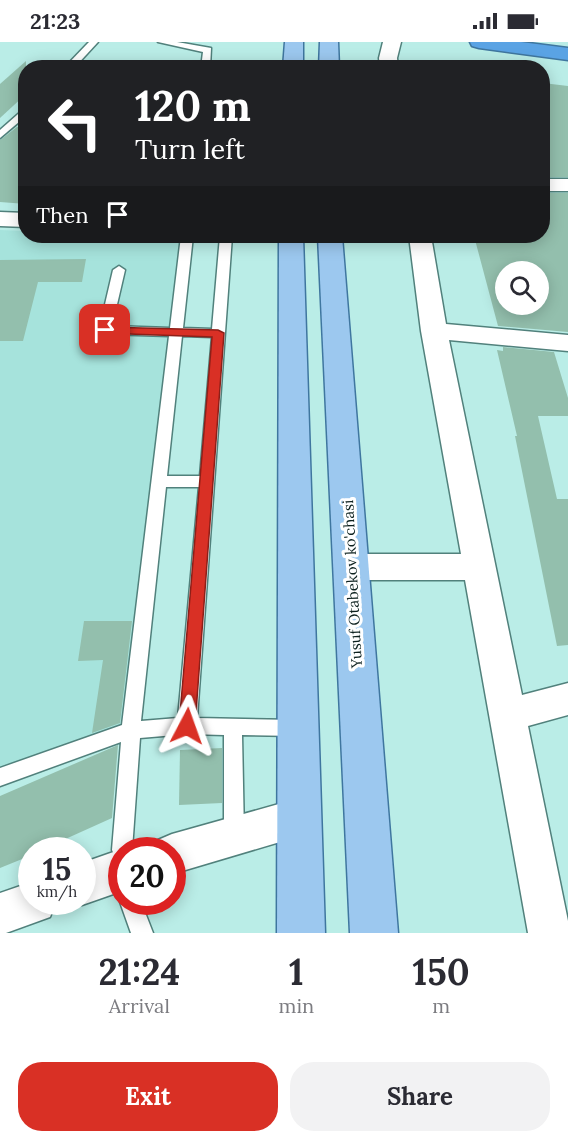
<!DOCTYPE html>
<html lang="en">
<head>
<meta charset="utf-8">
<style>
  :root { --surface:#fff; --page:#f2f2f3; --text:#2b2b33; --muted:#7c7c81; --accent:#d93025 }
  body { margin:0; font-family:Lora,serif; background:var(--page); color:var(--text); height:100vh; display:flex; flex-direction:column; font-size:22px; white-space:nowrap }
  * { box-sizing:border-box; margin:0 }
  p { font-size:20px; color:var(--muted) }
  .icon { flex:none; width:33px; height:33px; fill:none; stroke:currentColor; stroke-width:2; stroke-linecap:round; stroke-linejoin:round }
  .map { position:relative; height:891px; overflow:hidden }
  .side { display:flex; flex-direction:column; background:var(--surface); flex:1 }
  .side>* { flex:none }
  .hud { position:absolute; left:18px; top:18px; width:532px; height:183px; border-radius:24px; box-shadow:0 3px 15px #0003; background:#202124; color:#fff; overflow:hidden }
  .buttons { position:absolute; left:495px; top:219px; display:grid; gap:12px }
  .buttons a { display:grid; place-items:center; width:54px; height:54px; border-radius:50%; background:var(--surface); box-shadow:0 3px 15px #0003; font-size:30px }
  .speed { position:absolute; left:18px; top:795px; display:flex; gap:12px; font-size:30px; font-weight:700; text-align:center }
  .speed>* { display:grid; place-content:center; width:78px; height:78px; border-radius:50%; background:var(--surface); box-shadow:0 3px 15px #0003; line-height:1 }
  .speed small { font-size:15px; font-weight:400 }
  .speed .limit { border:9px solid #d22; background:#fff; color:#111 }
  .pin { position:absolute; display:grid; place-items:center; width:51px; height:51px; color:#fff; margin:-26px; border-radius:12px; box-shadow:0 3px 9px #0006 }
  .me { position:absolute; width:66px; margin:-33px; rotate:4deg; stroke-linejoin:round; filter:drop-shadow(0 0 4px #0008) }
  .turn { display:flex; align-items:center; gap:21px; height:126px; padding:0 18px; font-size:27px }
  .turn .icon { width:78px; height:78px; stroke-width:2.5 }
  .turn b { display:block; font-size:42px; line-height:51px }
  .then { display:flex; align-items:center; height:57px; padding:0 18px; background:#0003; gap:12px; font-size:22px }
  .eta { display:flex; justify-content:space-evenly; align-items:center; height:102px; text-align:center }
  .eta b { font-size:36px; font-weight:700; line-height:42px }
  .action { display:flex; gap:12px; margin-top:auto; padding:12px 18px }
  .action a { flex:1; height:69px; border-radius:24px; background:var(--accent); color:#fff; font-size:24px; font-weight:700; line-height:69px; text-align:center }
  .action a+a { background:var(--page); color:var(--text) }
  .status { display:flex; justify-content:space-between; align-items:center; height:42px; padding:0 30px; background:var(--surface); direction:ltr }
  .status svg { height:16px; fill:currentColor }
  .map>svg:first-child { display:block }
  .built { fill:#a6e3dc }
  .building { fill:#93bfad; fill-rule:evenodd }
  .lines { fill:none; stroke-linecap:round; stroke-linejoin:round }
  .lane-casing { stroke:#51817c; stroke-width:3 }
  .street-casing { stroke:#51817c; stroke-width:3 }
  .primary-casing { stroke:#3f769f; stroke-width:3 }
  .highway-casing { stroke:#3f769f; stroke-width:3 }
  .lane { fill:#fff; fill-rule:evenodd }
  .street { fill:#fff; fill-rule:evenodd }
  .primary { fill:#9cc8ef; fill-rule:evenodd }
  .highway { fill:#5aa3e4; fill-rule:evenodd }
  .route { fill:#d93025; stroke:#8d1f18; stroke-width:1.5 }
  .labels { text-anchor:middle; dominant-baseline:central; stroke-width:6; stroke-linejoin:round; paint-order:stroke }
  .street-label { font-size:15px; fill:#0d211f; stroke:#fff }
</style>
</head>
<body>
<div class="status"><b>21:23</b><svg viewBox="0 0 49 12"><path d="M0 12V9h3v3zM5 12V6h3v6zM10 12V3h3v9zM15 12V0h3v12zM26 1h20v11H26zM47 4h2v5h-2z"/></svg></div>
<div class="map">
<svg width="568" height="891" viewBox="0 0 568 891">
  <rect width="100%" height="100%" fill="#baede7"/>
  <polygon class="built" points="0,188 25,189 26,194 184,194 128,692 0,743"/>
  <g class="building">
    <polygon points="26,19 26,52 0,76 0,42"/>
    <polygon points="543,41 568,44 568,135 543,135"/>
    <polygon points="17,85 26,86 26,162 0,160 0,98"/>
    <path d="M543,151H568V290L498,284L474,194H543ZM506,230H538V262H506Z"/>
    <polygon points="86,217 82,240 38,240 23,299 0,299 0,218"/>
    <polygon points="503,305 554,310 568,356 568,374 538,374 557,457 568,457 568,603 557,604 515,394 517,394 497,308 503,309"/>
    <polygon points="84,579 132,579 120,681 92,691 103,618 78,619"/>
    <polygon points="118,703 112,776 41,808 32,808 32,813 0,826 0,754"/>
    <polygon points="222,706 222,761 179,763 180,708"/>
  </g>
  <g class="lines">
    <defs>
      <g id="lane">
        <polygon points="89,0 98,0 74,26 64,26"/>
        <polygon points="158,0 177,0 211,6 210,26 201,26 203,10"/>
        <polygon points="26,65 26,74 0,96 0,88"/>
        <path d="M181,194H193L183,286L212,287L220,194H232L197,676L296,678L303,680L305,686L303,692L296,694L242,693L244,793L241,800L234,803L227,800L224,793V693L187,692L140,696L132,808H122V818L115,815L112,808L121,700L0,744V726L122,683L169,294L105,292L99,288L113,228L119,224L125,228L112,284L170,286ZM182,294L212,295L200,434H167ZM166,445H199L178,676L141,679Z"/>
        <polygon points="122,858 122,860 141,860 153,891 131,891 120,860"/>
      </g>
      <g id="street">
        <polygon points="383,0 401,0 397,16 398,26 380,26 379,16"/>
        <rect x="543" y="137" width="25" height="12"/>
        <polygon points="0,170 26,171 26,185 0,184"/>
        <polygon points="409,194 431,194 446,282 568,293 568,309 449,298 522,653 568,641 568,673 528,684 568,879 568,891 528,891 465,538 351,538 340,534 335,525 340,516 351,512 461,512 421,289"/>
        <polygon points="300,756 314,762 320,775 314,788 300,794 172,832 172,808 153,808 158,798 172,792"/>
        <polygon points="122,807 125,808 122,808 122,849 82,863 74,860 82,860 82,821"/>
        <polygon points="32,840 32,860 56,860 50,875 6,891 0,891 0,851"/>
      </g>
      <g id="primary">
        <polygon points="285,0 303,0 303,26 283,26"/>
        <polygon points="320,0 338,0 339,26 319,26"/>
        <polygon points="279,194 303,194 325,891 277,891"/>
        <polygon points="318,194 342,194 398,891 350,891"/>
      </g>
      <polygon id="highway" points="470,0 521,0 568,6 568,18 479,6 472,4"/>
    </defs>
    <use href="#lane" class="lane-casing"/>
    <use href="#street" class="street-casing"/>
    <use href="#primary" class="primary-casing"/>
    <use href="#highway" class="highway-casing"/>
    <use href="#lane" class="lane"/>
    <use href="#street" class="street"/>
    <use href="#primary" class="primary"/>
    <use href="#highway" class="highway"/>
  </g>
  <polygon class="route" points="105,285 218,288 224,291 195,684 193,690 187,692 181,690 179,684 212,295 101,291 100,288"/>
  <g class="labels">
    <g class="street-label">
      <text transform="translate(352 542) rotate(-93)">Yusuf Otabekov ko'chasi</text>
    </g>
  </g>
</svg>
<div class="buttons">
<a><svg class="icon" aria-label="search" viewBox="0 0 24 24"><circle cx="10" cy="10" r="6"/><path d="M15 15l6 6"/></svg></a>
</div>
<div class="speed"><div>15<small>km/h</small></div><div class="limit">20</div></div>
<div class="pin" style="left:105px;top:288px;background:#d93025"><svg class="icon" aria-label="arrive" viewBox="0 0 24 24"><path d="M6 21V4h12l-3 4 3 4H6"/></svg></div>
<svg class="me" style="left:187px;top:684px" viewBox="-20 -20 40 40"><path d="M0-17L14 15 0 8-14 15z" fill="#d93025" stroke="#fff" stroke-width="4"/></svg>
<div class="hud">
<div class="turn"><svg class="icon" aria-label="left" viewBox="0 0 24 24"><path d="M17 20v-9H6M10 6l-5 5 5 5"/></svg><div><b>120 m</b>Turn left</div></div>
<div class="then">Then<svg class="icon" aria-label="arrive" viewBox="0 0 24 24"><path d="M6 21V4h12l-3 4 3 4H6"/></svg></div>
</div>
</div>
<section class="side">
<div class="eta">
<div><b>21:24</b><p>Arrival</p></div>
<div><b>1</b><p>min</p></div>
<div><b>150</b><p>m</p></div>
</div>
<div class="action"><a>Exit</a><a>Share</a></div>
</section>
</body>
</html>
